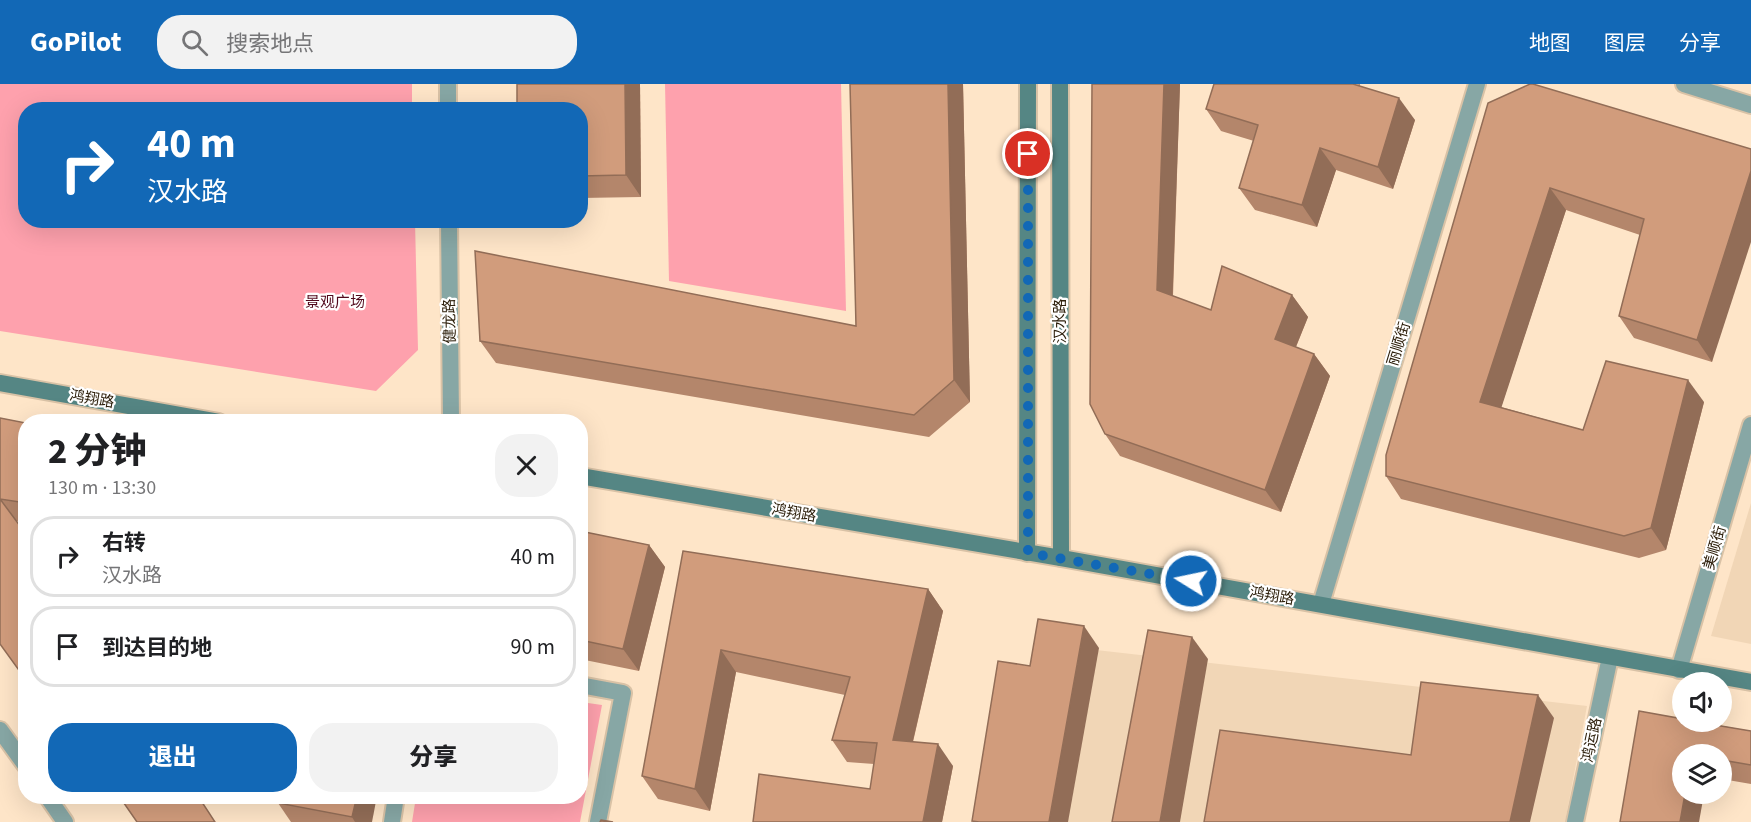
<!DOCTYPE html>
<html lang="zh">
<head>
<meta charset="utf-8">
<style>
  :root { --surface:#fff; --page:#f2f2f2; --text:#202124; --muted:#757577; --line:#e0e0e0; --accent:#1268b6 }
  body { margin:0; font-family:"Source Sans 3","Noto Sans SC",sans-serif; background:var(--page); color:var(--text); height:100vh; display:flex; flex-direction:column; font-size:22px; white-space:nowrap }
  * { box-sizing:border-box; margin:0 }
  p { font-size:20px; color:var(--muted) }
  .icon { flex:none; width:33px; height:33px; fill:none; stroke:currentColor; stroke-width:2; stroke-linecap:round; stroke-linejoin:round }
  .map { position:relative; flex:1; overflow:hidden }
  .side { position:absolute; left:18px; top:330px; width:570px; height:390px; display:flex; flex-direction:column; background:var(--surface); border-radius:24px; box-shadow:0 6px 24px #0002 }
  .side>* { flex:none }
  .banner { position:absolute; left:18px; top:18px; width:570px; height:126px; border-radius:24px; box-shadow:0 6px 24px #0002; background:#1268b6; color:#fff; overflow:hidden }
  .fabs { position:absolute; left:1672px; top:588px; display:grid; gap:12px }
  .fabs a { display:grid; place-items:center; width:60px; height:60px; border-radius:50%; background:var(--surface); box-shadow:0 6px 24px #0002; font-size:30px }
  .pin { position:absolute; display:grid; place-items:center; width:51px; height:51px; color:#fff; margin:-26px; border:3px solid #fff; border-radius:50%; box-shadow:0 2px 6px #0007 }
  .me { position:absolute; width:66px; margin:-33px; rotate:280deg; stroke-linejoin:round; filter:drop-shadow(0 0 4px #0008) }
  .turn { display:flex; align-items:center; gap:21px; height:126px; padding:0 30px; font-size:27px }
  .turn .icon { width:78px; height:78px; stroke-width:2.5 }
  .turn b { display:block; font-size:42px; line-height:51px }
  .round { display:grid; place-items:center; flex:none; width:63px; height:63px; border-radius:24px; background:var(--page) }
  .head { display:flex; align-items:center; justify-content:space-between; height:102px; padding:0 30px }
  h1 { font-size:36px; font-weight:800; line-height:45px }
  .primary-button { display:flex; gap:12px; margin-top:auto; padding:12px 30px }
  .primary-button a { flex:1; height:69px; border-radius:24px; background:var(--accent); color:#fff; font-size:24px; font-weight:800; line-height:69px; text-align:center }
  .primary-button a+a { background:var(--page); color:var(--text) }
  ul { padding:0; list-style:none }
  li { display:flex; align-items:center; gap:18px; height:81px; margin:0 12px 9px; padding:0 18px; border:3px solid var(--line); border-radius:24px }
  li div { flex:1 }
  li b { display:block; font-size:22px }
  li em { font-style:normal }
  header { display:flex; align-items:center; gap:36px; box-sizing:border-box; height:84px; padding:0 30px; background:var(--accent); color:#fff }
  header strong { font-size:28px }
  nav { display:flex; gap:33px; margin-inline-start:auto; font-size:21px }
  .search { width:420px; height:54px; background:var(--page); display:flex; align-items:center; gap:15px; box-sizing:border-box; padding:0 21px; border-radius:24px; color:var(--muted); font-size:22px }
  .map>svg:first-child { display:block }
  .built { fill:#f1d6b6 }
  .green { fill:#fea1ad }
  .lines { fill:none; stroke-linecap:round; stroke-linejoin:round }
  .service-casing { stroke:#d9c2a6; stroke-width:20 }
  .minor-casing { stroke:#d9c2a6; stroke-width:20 }
  .tertiary-casing { stroke:#d9c2a6; stroke-width:20 }
  .secondary-casing { stroke:#d9c2a6; stroke-width:20 }
  .service { stroke:#87a7a5; stroke-width:16 }
  .minor { stroke:#87a7a5; stroke-width:16 }
  .tertiary { stroke:#87a7a5; stroke-width:16 }
  .secondary { stroke:#558684; stroke-width:16 }
  .wall { fill:#b4866b }
  .shaded-wall { fill:#926d57 }
  .building { fill:#d19c7c; stroke:#926d57; stroke-width:1.5 }
  .route { stroke:#1268b6; stroke-width:10; stroke-dasharray:0 18 }
  .labels { text-anchor:middle; dominant-baseline:central; stroke-width:4.5; stroke-linejoin:round; paint-order:stroke }
  .park-label { font-size:15px; fill:#520a1d; stroke:#fff }
  .street-label { font-size:15px; fill:#2e200c; stroke:#fff }
</style>
</head>
<body>
<header>
<strong>GoPilot</strong>
<div class="search"><svg class="icon" aria-label="search" viewBox="0 0 24 24"><circle cx="10" cy="10" r="6"/><path d="M15 15l6 6"/></svg>搜索地点</div>
<nav><a>地图</a><a>图层</a><a>分享</a></nav>
</header>
<div class="map">
<svg width="1751" height="738" viewBox="0 0 1751 738">
  <rect width="100%" height="100%" fill="#fee5c8"/>
  <g class="built">
    <polygon points="1751,419 1751,560 1711,552"/>
    <polygon points="1061,562 1587,622 1565,738 1031,738"/>
  </g>
  <g class="green">
    <polygon points="0,0 412,0 412,25 26,26 26,136 415,137 418,266 376,307 0,247"/>
    <polygon points="665,0 841,0 846,227 669,197"/>
    <polygon points="581,618 602,621 580,738 412,738 416,713 580,712"/>
  </g>
  <g class="lines">
    <defs>
      <g id="service">
        <polyline points="580,601 623,609 598,738"/>
        <polyline points="0,646 26,682"/>
        <polyline points="47,712 65,738"/>
        <polyline points="392,738 396,712"/>
      </g>
      <g id="minor">
        <polyline points="1684,0 1751,21"/>
        <polyline points="1321,520 1477,0"/>
        <polyline points="1679,586 1751,341"/>
        <polyline points="1575,738 1610,573"/>
      </g>
      <g id="tertiary">
        <polyline points="448,0 448,26"/>
        <polyline points="449,136 451,338"/>
      </g>
      <g id="secondary">
        <polyline points="1060,0 1061,474"/>
        <polyline points="0,299 219,338"/>
        <polyline points="580,392 1061,474 1751,598"/>
        <polyline points="1027,469 1028,0"/>
      </g>
    </defs>
    <use href="#service" class="service-casing"/>
    <use href="#minor" class="minor-casing"/>
    <use href="#tertiary" class="tertiary-casing"/>
    <use href="#secondary" class="secondary-casing"/>
    <use href="#service" class="service"/>
    <use href="#minor" class="minor"/>
    <use href="#tertiary" class="tertiary"/>
    <use href="#secondary" class="secondary"/>
  </g>
  <g class="wall">
    <polygon points="640,0 641,113 580,114 580,26"/>
    <polygon points="850,0 963,0 970,318 929,353 496,279 480,257 856,242"/>
    <polygon points="1092,0 1180,0 1173,212 1211,226 1292,211 1308,233 1296,263 1314,270 1330,292 1281,428 1120,372 1105,350"/>
    <polygon points="1360,0 1360,2 1415,36 1393,105 1336,86 1317,143 1255,126 1239,104 1254,57 1221,47 1206,25"/>
    <polygon points="1488,19 1751,65 1712,278 1634,254 1619,232 1640,151 1566,126 1501,323 1583,346 1704,318 1666,466 1639,474 1401,415 1386,392"/>
    <polygon points="531,136 569,136 569,139 534,140"/>
    <polygon points="0,334 26,339 26,438 16,437 0,560"/>
    <polygon points="580,447 649,461 665,483 639,587 580,575"/>
    <polygon points="683,467 928,505 943,527 913,658 953,682 942,738 870,705 874,680 847,678 832,656 845,611 736,588 710,727 658,715 642,692"/>
    <polygon points="1639,627 1751,647 1751,700 1722,695 1722,670"/>
    <polygon points="279,712 372,738 291,738 278,719"/>
  </g>
  <g class="shaded-wall">
    <polygon points="625,0 640,0 641,113 626,91"/>
    <polygon points="948,0 963,0 970,318 954,296"/>
    <polygon points="1164,0 1180,0 1172,228 1157,206"/>
    <polygon points="1399,14 1415,36 1393,105 1378,83"/>
    <polygon points="1320,64 1336,86 1317,143 1302,121"/>
    <polygon points="1751,87 1751,158 1712,278 1697,256"/>
    <polygon points="1550,104 1566,126 1496,340 1480,318"/>
    <polygon points="1292,211 1308,233 1290,277 1275,255"/>
    <polygon points="1314,270 1330,292 1281,428 1265,406"/>
    <polygon points="1688,296 1704,318 1666,466 1651,444"/>
    <polygon points="649,461 665,483 639,587 623,565"/>
    <polygon points="928,505 943,527 908,678 893,656"/>
    <polygon points="1084,542 1099,564 1068,738 1049,738"/>
    <polygon points="1192,553 1208,575 1180,738 1160,738"/>
    <polygon points="721,566 736,588 710,727 695,705"/>
    <polygon points="1538,611 1554,634 1530,738 1510,738"/>
    <polygon points="938,660 953,682 942,738 923,738"/>
    <polygon points="1685,710 1704,710 1699,738 1680,738"/>
    <polygon points="357,712 377,712 372,738 355,738 352,733"/>
  </g>
  <g class="building">
    <polygon points="517,0 625,0 626,91 580,92 580,26 517,26"/>
    <polygon points="850,0 948,0 954,296 914,331 480,257 475,167 856,242"/>
    <polygon points="1092,0 1164,0 1157,206 1211,226 1222,182 1292,211 1275,255 1314,270 1265,406 1105,350 1090,320"/>
    <polygon points="1214,0 1353,0 1399,14 1378,83 1320,64 1302,121 1239,104 1258,41 1206,25"/>
    <polygon points="1530,0 1533,0 1751,65 1751,87 1697,256 1619,232 1644,135 1550,104 1480,318 1583,346 1606,277 1688,296 1651,444 1624,452 1386,392 1386,371 1488,19"/>
    <polygon points="0,334 26,339 26,419 0,415 26,450 26,596 0,560"/>
    <polygon points="580,447 649,461 623,565 580,556"/>
    <polygon points="683,467 928,505 893,656 938,660 923,738 753,738 759,690 870,705 877,659 832,656 850,593 721,566 695,705 642,692"/>
    <polygon points="1038,535 1084,542 1049,738 979,738 972,737 998,577 1030,582"/>
    <polygon points="1148,546 1192,553 1160,738 1112,738"/>
    <polygon points="1421,598 1538,611 1510,738 1204,738 1220,646 1411,671"/>
    <polygon points="1639,627 1683,635 1683,638 1697,638 1751,647 1751,681 1722,676 1722,670 1683,670 1683,710 1685,710 1680,738 1620,738"/>
    <polygon points="119,712 198,712 215,738 137,738"/>
    <polygon points="279,712 357,712 352,733 278,719"/>
    <polygon points="601,736 613,738 600,738"/>
  </g>
  <g class="lines">
    <polyline class="route" points="1028,70 1028,469 1191,497"/>
  </g>
  <g class="labels">
    <g class="park-label">
      <text x="335" y="218">景观广场</text>
    </g>
    <g class="street-label">
      <text transform="translate(450 237) rotate(-91)">健龙路</text>
      <text transform="translate(1060 237) rotate(-90)">汉水路</text>
      <text transform="translate(1399 260) rotate(-73)">丽顺街</text>
      <text transform="translate(92 315) rotate(10)">鸿翔路</text>
      <text transform="translate(794 429) rotate(10)">鸿翔路</text>
      <text transform="translate(1715 464) rotate(-74)">美顺街</text>
      <text transform="translate(1272 512) rotate(10)">鸿翔路</text>
      <text transform="translate(1592 656) rotate(-78)">鸿运路</text>
    </g>
  </g>
</svg>
<div class="fabs">
<a><svg class="icon" aria-label="sound" viewBox="0 0 24 24"><path d="M4 9h4l5-4v14l-5-4H4zM17 9q2 3 0 6"/></svg></a>
<a><svg class="icon" aria-label="layers" viewBox="0 0 24 24"><path d="M12 4l9 5-9 5-9-5zM3 14l9 5 9-5"/></svg></a>
</div>
<div class="pin" style="left:1028px;top:70px;background:#d93025"><svg class="icon" aria-label="arrive" viewBox="0 0 24 24"><path d="M6 21V4h12l-3 4 3 4H6"/></svg></div>
<svg class="me" style="left:1191px;top:497px" viewBox="-20 -20 40 40"><circle r="17" fill="#1268b6" stroke="#fff" stroke-width="3"/><path d="M0-11L8 9 0 5-8 9z" fill="#fff"/></svg>
<div class="banner">
<div class="turn"><svg class="icon" aria-label="right" viewBox="0 0 24 24"><path d="M7 20v-9h11M14 6l5 5-5 5"/></svg><div><b>40 m</b>汉水路</div></div>
</div>
<section class="side">
<div class="head"><div><h1>2 分钟</h1><p>130 m · 13:30</p></div><a class="round"><svg class="icon" aria-label="close" viewBox="0 0 24 24"><path d="M6 6l12 12M18 6L6 18"/></svg></a></div>
<ul>
<li><svg class="icon" aria-label="right" viewBox="0 0 24 24"><path d="M7 20v-9h11M14 6l5 5-5 5"/></svg><div><b>右转</b><p>汉水路</p></div><em>40 m</em></li>
<li><svg class="icon" aria-label="arrive" viewBox="0 0 24 24"><path d="M6 21V4h12l-3 4 3 4H6"/></svg><div><b>到达目的地</b></div><em>90 m</em></li>
</ul>
<div class="primary-button"><a>退出</a><a>分享</a></div>
</section>
</div>
</body>
</html>
